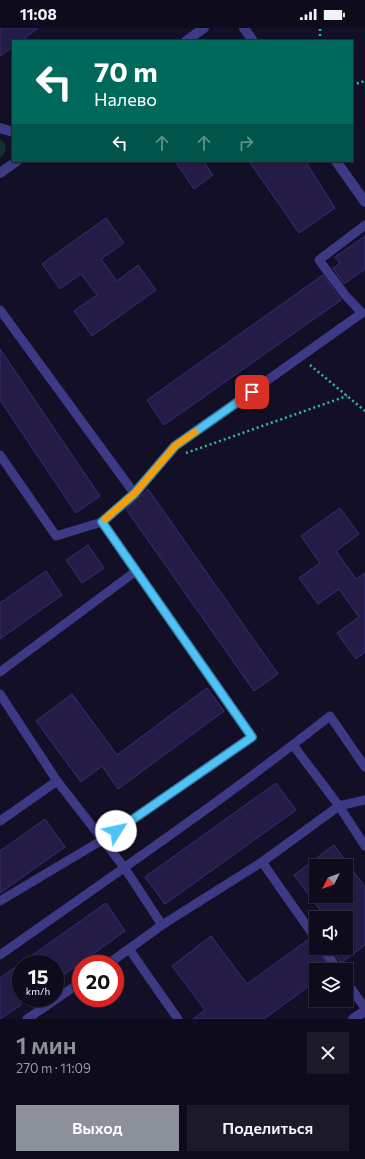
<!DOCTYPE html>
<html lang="ru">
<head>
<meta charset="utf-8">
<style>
  :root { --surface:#0e0b1c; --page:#1c1929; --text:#f1f3f6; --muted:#9b9ba3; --line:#2e2b3b; --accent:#8c9099 }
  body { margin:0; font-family:Commissioner,sans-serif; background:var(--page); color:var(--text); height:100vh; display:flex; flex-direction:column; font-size:15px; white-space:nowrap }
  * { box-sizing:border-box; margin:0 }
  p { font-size:13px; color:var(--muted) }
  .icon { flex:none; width:22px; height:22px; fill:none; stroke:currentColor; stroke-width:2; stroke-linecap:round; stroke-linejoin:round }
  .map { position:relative; height:991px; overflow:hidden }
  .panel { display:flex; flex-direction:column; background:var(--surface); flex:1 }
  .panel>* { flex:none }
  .banner { position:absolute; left:12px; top:12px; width:341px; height:122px; border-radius:0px; box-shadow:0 1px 3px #0004,0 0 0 1px var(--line); background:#00695c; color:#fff; overflow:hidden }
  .needle { width:26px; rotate:228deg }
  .tools { position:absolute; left:309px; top:831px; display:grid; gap:8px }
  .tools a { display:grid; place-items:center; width:44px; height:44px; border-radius:0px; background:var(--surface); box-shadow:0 1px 3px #0004,0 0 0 1px var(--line); font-size:20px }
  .speed { position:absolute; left:12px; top:927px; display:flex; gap:8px; font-size:20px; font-weight:700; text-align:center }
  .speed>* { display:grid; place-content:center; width:52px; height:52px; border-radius:50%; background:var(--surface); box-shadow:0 1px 3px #0004,0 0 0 1px var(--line); line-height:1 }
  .speed small { font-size:10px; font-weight:400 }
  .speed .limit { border:6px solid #d22; background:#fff; color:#111 }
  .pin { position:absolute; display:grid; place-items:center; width:34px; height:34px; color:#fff; margin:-17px; border-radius:8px; box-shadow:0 2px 6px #0006 }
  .me { position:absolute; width:44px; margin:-22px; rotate:55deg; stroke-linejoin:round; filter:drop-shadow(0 0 3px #0008) }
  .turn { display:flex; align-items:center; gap:14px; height:84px; padding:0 16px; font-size:18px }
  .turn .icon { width:52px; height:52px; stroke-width:2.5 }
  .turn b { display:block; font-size:28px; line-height:34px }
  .lanes { display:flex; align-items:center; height:38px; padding:0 16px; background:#0003; justify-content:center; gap:20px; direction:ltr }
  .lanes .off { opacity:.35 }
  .round { display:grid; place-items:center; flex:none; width:42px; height:42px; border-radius:0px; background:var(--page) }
  .overview { display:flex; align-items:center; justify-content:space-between; height:68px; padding:0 16px }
  h1 { font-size:24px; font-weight:600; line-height:30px; color:var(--accent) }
  .primary-button { display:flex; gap:8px; margin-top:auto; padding:8px 16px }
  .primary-button a { flex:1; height:46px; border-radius:0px; background:var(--accent); color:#fff; font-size:16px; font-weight:600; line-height:46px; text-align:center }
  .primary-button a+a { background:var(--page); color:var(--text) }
  .status { display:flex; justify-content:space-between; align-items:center; height:28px; padding:0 20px; background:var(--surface); direction:ltr }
  .status svg { height:11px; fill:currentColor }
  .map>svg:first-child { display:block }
  .green { fill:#12302f }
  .building { fill:#241b47; stroke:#3b2d73; fill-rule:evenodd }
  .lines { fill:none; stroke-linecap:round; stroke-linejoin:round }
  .path { stroke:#2fb8b0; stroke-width:2.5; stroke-dasharray:2 3; stroke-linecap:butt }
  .service { stroke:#3d3a85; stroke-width:9 }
  .minor { stroke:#3d3a85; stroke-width:10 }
  .tertiary { stroke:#3d3a85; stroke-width:10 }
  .route-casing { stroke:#337fa1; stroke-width:10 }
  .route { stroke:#4fc3f7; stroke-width:7 }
  .slow { stroke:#f59e0b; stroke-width:7 }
</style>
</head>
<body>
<div class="status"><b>11:08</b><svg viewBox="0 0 49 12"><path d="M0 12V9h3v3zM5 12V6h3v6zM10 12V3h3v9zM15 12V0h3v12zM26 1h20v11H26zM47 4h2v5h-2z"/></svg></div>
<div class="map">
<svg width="365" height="991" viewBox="0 0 365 991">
  <rect width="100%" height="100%" fill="#130f26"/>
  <path class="green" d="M0,111C8,116 7,124 0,130Z"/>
  <g class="building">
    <polygon points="0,0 38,0 21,13 13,13 13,19 0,28"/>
    <polygon points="175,133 203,133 213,147 194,161"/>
    <polygon points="249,133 305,133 335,180 299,205"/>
    <polygon points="106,190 124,215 101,231 117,253 138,237 156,262 92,308 74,283 97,267 81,246 60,261 42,236"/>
    <polygon points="365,208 365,241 344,256 333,240 340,235 335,229"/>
    <polygon points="323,247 341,272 164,397 147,372"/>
    <polygon points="0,321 100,468 76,485 0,372"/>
    <polygon points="148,461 278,646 254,663 126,481"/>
    <polygon points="340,480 359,506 336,523 356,551 365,545 365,624 356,631 337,605 359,589 339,561 318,576 299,550 320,535 301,508"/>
    <polygon points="88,517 104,540 82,555 66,532"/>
    <polygon points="46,543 62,567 0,611 0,575"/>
    <polygon points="207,660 224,683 118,761 102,738 81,754 36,693 72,666 117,727"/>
    <polygon points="276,755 296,782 165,876 145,849"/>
    <polygon points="45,791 65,819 0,865 0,823"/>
    <path d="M334,817L365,859V917L341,935L330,920H346V890H326L294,847ZM316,838H346V868H316Z"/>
    <polygon points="106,875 125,903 55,953 55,936 21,936 21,977 0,991 0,950"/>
    <polygon points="211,908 247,956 309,911 317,920 331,942 316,942 316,953 264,991 193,991 205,982 172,938"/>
  </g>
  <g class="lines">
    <g class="path">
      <polyline points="320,13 320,0"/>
      <polyline points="352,57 365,53"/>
      <polyline points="310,337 365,383"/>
      <polyline points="186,425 347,368"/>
    </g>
    <g class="service">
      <polyline points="0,282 134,465 102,494 252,709 104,811 0,873"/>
      <polyline points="0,427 56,508 102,494"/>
      <polyline points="134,465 175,418 362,285 345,267 319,232 365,197"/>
      <polyline points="0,644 136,543"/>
      <polyline points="0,666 57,753 124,839 162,897"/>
      <polyline points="293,717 339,778 365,818"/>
      <polyline points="0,793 57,753"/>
      <polyline points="262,834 316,911"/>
      <polyline points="323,920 338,942"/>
      <polyline points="129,921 178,991"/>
      <path d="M0,927C111,849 223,772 330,688L365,739"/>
      <polyline points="108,936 162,897 262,834 339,778 365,772"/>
      <polyline points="346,953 365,980"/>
      <polyline points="27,991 81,954"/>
    </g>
    <g class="minor">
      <polyline points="244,0 253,13"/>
      <polyline points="0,100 13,104"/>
      <polyline points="336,133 365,174"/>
    </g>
    <g class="tertiary">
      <polyline points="186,13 204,0"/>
      <polyline points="0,145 17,133"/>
      <polyline points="353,991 365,983"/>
    </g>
  </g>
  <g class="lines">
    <defs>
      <polyline id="route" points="116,803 252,709 102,494 134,466 175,418 252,364"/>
    </defs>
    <use href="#route" class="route-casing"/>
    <use href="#route" class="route"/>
    <polyline class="slow" points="105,491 134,466 175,418 195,404"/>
  </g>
</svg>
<div class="tools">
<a><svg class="needle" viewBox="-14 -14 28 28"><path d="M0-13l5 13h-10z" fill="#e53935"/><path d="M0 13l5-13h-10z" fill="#9b9ba3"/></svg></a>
<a><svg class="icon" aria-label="sound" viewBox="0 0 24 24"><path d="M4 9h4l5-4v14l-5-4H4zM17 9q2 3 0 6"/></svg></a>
<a><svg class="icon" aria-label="layers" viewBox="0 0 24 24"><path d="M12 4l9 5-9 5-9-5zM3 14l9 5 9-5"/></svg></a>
</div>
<div class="speed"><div>15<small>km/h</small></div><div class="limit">20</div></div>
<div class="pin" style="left:252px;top:364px;background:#d93025"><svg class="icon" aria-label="arrive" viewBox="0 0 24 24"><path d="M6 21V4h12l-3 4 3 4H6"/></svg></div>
<svg class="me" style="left:116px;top:803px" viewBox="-20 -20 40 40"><circle r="19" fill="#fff"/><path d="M0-13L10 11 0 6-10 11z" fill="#4fc3f7"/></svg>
<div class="banner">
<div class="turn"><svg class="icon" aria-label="left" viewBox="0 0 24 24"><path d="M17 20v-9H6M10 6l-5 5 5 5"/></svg><div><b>70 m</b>Налево</div></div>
<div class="lanes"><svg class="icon" aria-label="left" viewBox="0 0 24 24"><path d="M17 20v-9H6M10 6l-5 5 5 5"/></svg><svg class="icon off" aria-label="ahead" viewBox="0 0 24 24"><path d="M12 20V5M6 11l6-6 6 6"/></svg><svg class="icon off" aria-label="ahead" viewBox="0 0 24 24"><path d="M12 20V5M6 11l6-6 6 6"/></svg><svg class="icon off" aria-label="right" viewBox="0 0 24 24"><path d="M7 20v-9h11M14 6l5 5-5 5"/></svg></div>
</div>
</div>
<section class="panel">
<div class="overview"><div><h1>1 мин</h1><p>270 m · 11:09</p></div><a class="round"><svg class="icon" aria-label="close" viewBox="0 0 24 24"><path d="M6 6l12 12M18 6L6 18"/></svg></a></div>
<div class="primary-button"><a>Выход</a><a>Поделиться</a></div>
</section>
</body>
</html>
